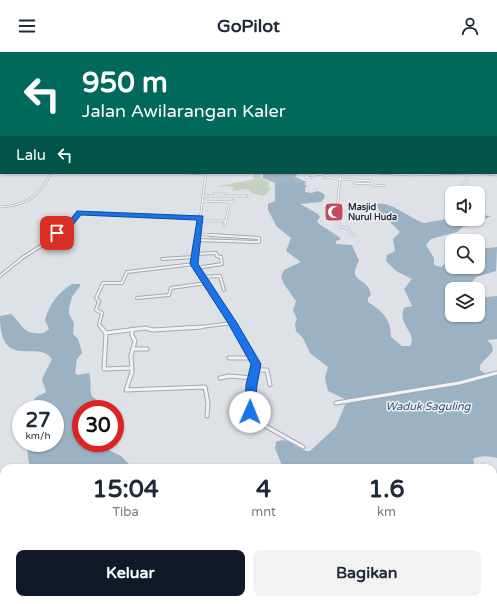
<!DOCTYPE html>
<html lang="id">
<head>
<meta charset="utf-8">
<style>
  :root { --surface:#fff; --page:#f2f2f3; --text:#1f2937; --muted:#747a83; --accent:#111827 }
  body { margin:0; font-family:"Varela Round",sans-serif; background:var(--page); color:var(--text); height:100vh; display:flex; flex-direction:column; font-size:15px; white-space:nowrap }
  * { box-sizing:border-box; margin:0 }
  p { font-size:13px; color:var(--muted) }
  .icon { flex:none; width:22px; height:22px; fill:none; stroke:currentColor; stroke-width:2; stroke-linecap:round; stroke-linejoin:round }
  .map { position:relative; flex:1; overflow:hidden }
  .drawer { position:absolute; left:0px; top:412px; width:497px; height:140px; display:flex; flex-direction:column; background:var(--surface); border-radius:12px 12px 0 0; box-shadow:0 1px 3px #0004 }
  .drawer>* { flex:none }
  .guide { position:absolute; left:0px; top:0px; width:497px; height:122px; box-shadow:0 1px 3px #0004; background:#00695c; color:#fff; overflow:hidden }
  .fabs { position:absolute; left:445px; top:134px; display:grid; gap:8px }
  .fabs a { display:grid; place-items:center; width:40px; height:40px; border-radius:8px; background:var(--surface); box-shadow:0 1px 3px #0004; font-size:20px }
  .speed { position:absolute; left:12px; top:348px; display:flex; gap:8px; font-size:20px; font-weight:700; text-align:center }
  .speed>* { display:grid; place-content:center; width:52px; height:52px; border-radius:50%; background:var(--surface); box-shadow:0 1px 3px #0004; line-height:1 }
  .speed small { font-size:10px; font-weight:400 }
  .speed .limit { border:6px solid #d22; background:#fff; color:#111 }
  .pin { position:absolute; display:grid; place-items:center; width:34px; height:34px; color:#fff; margin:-17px; border-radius:8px; box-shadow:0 2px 6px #0006 }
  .me { position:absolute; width:44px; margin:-22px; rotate:1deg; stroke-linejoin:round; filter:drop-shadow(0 0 3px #0008) }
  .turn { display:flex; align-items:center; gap:14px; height:84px; padding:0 16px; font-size:18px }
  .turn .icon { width:52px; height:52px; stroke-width:2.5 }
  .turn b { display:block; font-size:28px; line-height:34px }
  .then { display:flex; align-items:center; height:38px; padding:0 16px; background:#0003; gap:8px; font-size:15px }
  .eta { display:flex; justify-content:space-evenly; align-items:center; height:68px; text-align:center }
  .eta b { font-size:24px; font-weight:800; line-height:28px }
  .action { display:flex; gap:8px; margin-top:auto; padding:8px 16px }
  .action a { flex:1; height:46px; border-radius:8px; background:var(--accent); color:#fff; font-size:16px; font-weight:800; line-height:46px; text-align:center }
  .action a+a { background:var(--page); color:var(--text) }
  header { display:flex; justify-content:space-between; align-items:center; height:52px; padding:0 16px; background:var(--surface); font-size:18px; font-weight:800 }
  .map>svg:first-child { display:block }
  .green { fill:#c4cfbf }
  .water { fill:#9bb1c4 }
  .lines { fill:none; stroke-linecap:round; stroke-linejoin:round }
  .minor-far3-casing { stroke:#a4a8af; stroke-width:2.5 }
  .minor-far2-casing { stroke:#a4a8af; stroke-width:4 }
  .minor-far1-casing { stroke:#a4a8af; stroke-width:5 }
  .minor-casing { stroke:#a4a8af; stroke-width:5.5 }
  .minor-far3 { stroke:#f0f2f5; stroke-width:1.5 }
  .minor-far2 { stroke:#f0f2f5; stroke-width:2 }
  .minor-far1 { stroke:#f0f2f5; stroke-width:3 }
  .minor { stroke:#f0f2f5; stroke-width:3.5 }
  .route { fill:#1a73e8; stroke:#114b97 }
  .labels { text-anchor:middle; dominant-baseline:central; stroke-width:3; stroke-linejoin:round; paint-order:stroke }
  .far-poi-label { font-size:9px; font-weight:bold; fill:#28303b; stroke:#edf0f4; text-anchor:start }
  .water-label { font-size:11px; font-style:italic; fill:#36516c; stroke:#edf0f4 }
</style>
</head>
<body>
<header><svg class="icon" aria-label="menu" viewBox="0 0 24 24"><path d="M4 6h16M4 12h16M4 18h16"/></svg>GoPilot<svg class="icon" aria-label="person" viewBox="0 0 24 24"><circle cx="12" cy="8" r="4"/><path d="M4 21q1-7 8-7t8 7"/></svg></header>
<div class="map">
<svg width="497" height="552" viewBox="0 0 497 552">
  <rect width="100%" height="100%" fill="#dee1e6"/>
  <polygon class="green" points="254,121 262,121 260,125 269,130 268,134 271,137 264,144 252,141 247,137 232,139 234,136 227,134 214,135 255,127 253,125"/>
  <g class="water">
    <path d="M263,121H298L295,125L307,130L304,132L307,134L305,136V140L311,141L318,139L324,142L325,145L321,150L300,152L318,162L320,165L317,169L319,172L339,185L341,187L336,189V192L352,193L359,209C346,231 368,225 371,242L368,246V250C383,259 391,268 391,285L402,294H410C418,281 397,273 404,256L412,254L404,237L412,227L396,219L386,209L387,203L395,199L393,187L400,180L379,159L377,152C389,148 411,167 424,171L452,166L478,167V163L491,164L473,173L463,175L457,180L431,187L426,193L434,206V213L441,215L452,206V215H478V197L497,195L496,219L476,225C469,235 464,237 452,237V263H478V246L497,244V287L487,288L492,293L493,299L480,313V318L486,322L497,323V406C489,404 481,403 473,407L475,416H283L275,396L276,390C290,383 298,401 310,399L336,375L347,348L328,339L325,326L328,315L310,301L303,286L296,279L295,272L297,267L293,258L296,249L284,232L281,225L284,218L301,210L286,199L291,186L277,175L268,158V152L275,149V131L263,126Z"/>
    <path d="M72,232H80V234L72,245L69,256V262L74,271L73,282L78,287L82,301L77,307L75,321L78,323L89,321C94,336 83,347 106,350L109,352L107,357H81V391H106L109,398L121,404L130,413H159L168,416H31L28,407L27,391H55V357H32L30,353L36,345L46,340L42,327L52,307C38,286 0,321 0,264L11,262C24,273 21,283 44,281L49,277L45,268C49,252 58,241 72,232Z"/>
    <polygon points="493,444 497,449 497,514 493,514"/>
    <polygon points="74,548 413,548 413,552 71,552"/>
  </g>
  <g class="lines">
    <defs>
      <g id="minor-far3">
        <polyline points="191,121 206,122"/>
        <path d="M341,121C339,139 335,157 340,175L348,176L350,182L354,183"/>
        <polyline points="378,121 414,123 462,121"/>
        <polyline points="489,121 489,123"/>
        <polyline points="317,122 331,124"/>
        <polyline points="492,122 497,123"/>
        <polyline points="324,125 340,127"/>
        <polyline points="311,126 306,125 307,123 316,123"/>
        <polyline points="340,127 372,129 373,133 385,134"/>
        <polyline points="354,131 373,132"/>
        <polyline points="461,134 467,128 467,121"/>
        <polyline points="214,142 225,142"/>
        <polyline points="204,144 247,144"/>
        <polyline points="203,149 231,150"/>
        <path d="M0,155C25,154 40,144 51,121"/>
        <polyline points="200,169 226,169 229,153 233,148"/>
        <polyline points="224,173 226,169"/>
        <polyline points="198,182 225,184"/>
        <polyline points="56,184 68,176 78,161 201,166"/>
        <polyline points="198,184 206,121"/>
      </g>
      <g id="minor-far2">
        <polyline points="198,183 194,212 235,276"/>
        <polyline points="197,188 259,190 259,186 210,183"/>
        <polyline points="195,202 216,201 217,204 221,205 222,212 196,216"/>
        <polyline points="162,207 194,205"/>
        <polyline points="0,224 22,206 58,183"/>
        <polyline points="202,225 220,224 224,238"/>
        <polyline points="137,246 169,243 171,236 206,231"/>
        <polyline points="102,276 99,273 102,261 96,258 99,249 96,246 103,231 122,231 127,220 194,212"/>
        <polyline points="193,276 232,271"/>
      </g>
      <g id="minor-far1">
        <polyline points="101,275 106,281"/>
        <polyline points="234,275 254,306 256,318 251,333 250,357 252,364 260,371 303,395"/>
        <polyline points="132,277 132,283 135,289 131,304 132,320 126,338 205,335 208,351 207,364"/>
        <polyline points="133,297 147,297"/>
        <polyline points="229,306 254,306"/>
        <polyline points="132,316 104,317 106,281 145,276 153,278 201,275"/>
        <polyline points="256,318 267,318 270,333"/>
        <polyline points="220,326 229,324 253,326"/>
        <polyline points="336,351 459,331 497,321"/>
      </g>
      <g id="minor">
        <polyline points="0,499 4,499"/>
        <polyline points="5,548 5,552"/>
      </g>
    </defs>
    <use href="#minor-far3" class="minor-far3-casing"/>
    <use href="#minor-far2" class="minor-far2-casing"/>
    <use href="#minor-far1" class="minor-far1-casing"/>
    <use href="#minor" class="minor-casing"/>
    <use href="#minor-far3" class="minor-far3"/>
    <use href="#minor-far2" class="minor-far2"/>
    <use href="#minor-far1" class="minor-far1"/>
    <use href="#minor" class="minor"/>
  </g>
  <linearGradient id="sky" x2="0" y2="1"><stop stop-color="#89b3da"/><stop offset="0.43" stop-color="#f0f2f4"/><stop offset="1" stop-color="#f0f2f4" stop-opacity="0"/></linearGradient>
  <rect width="497" height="135" fill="url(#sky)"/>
  <path class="route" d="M77,159L203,164L198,212L237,271L261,312L257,333L254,363L250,365L245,360L246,333L251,312L228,271L190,212L197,168L81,163C74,171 67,184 55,183V180L65,174Z"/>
  <defs>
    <symbol id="mosque-square" viewBox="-11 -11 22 22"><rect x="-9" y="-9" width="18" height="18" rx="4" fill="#c24b64" stroke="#edf0f4"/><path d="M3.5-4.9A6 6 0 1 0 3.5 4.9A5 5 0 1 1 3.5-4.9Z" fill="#fff"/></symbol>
  </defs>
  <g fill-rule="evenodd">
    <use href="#mosque-square" x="323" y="149" width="22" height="22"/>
  </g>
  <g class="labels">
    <g class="far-poi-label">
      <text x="348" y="155">Masjid<tspan x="348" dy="10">Nurul Huda</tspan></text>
    </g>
    <g class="water-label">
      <text x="428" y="354">Waduk Saguling</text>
    </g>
  </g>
</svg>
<div class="fabs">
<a><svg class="icon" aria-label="sound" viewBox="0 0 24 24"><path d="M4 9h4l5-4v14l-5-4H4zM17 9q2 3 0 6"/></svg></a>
<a><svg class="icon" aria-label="search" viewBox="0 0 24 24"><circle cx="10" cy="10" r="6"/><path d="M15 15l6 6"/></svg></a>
<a><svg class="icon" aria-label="layers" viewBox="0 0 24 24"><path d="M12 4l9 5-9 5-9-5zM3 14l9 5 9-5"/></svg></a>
</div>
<div class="speed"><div>27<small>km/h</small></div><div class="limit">30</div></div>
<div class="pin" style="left:57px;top:181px;background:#d93025"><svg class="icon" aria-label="arrive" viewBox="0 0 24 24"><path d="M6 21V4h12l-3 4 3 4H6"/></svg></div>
<svg class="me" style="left:250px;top:360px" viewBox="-20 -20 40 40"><circle r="19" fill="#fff"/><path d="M0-13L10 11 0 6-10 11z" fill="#1a73e8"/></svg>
<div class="guide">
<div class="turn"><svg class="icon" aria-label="left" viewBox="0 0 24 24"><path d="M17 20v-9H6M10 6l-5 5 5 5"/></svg><div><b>950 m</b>Jalan Awilarangan Kaler</div></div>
<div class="then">Lalu<svg class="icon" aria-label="left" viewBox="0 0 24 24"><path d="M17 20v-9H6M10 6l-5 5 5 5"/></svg></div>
</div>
<section class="drawer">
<div class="eta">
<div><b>15:04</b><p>Tiba</p></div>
<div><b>4</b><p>mnt</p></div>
<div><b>1.6</b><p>km</p></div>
</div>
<div class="action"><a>Keluar</a><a>Bagikan</a></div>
</section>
</div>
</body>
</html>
